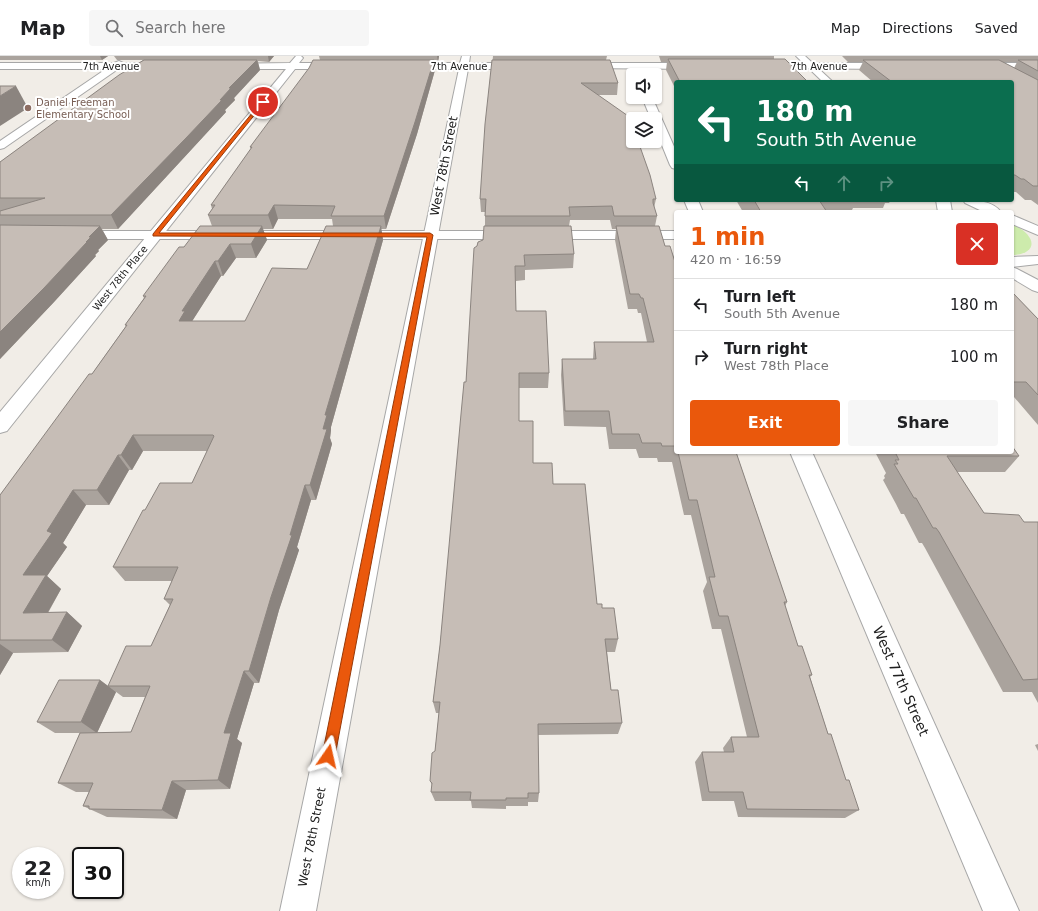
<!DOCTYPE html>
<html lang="en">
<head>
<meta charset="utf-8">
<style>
  :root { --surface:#fff; --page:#f6f6f6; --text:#202124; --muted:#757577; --line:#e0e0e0; --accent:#ea580c }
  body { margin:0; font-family:"DejaVu Sans",sans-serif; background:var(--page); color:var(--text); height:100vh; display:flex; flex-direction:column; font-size:15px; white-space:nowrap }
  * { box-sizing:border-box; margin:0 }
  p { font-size:13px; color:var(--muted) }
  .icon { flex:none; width:22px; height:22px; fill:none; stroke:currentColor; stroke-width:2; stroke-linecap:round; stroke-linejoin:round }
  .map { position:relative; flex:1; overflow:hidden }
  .panel { position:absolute; left:674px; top:154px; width:340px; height:244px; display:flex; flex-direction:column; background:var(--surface); border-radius:4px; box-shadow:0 1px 3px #0004 }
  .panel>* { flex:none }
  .top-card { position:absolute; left:674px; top:24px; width:340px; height:122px; border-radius:4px; box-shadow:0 1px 3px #0004; background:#0b6e4f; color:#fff; overflow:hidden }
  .fabs { position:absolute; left:626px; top:12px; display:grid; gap:8px }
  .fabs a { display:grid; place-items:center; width:36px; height:36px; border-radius:4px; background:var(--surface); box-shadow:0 1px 3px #0004; font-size:20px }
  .speed { position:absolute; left:12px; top:791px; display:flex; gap:8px; font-size:20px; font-weight:700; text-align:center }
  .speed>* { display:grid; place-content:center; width:52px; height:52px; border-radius:50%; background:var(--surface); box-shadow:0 1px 3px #0004; line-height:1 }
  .speed small { font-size:10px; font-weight:400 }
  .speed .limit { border:2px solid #111; border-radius:6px; background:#fff; color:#111 }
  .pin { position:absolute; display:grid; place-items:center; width:34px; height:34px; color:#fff; margin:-17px; border:2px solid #fff; border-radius:50%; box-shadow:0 1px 4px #0007 }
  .me { position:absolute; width:44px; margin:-22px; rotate:11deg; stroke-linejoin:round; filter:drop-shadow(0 0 3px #0008) }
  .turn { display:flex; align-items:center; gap:14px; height:84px; padding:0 16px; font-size:18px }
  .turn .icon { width:52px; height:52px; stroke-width:2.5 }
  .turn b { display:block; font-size:28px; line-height:34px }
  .lanes { display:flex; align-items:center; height:38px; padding:0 16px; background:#0003; justify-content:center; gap:20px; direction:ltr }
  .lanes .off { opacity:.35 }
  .round { display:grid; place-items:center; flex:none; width:42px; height:42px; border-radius:4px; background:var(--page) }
  .overview { display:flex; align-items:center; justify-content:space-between; height:68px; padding:0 16px }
  h1 { font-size:24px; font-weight:800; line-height:30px; color:var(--accent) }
  .button { display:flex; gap:8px; margin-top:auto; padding:8px 16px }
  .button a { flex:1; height:46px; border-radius:4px; background:var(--accent); color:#fff; font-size:16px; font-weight:800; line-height:46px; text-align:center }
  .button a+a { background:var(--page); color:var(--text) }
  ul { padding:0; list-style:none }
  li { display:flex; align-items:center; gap:12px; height:52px; padding:0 16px; border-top:1px solid var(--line) }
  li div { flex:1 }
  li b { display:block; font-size:15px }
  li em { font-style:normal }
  header { display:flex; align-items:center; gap:24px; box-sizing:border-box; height:56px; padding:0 20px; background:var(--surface); border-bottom:1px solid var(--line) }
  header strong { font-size:19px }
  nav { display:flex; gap:22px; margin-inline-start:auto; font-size:14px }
  .search { width:280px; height:36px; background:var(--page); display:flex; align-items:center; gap:10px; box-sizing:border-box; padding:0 14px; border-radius:4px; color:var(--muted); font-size:15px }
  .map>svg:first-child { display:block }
  .grass { fill:#cdebac }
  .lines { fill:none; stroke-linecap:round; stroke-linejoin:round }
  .minor-casing { stroke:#a7a7a7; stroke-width:2 }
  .tertiary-casing { stroke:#a7a7a7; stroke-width:2 }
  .minor { fill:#fff; fill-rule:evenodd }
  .tertiary { fill:#fff; fill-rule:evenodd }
  .wall { fill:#aaa39d; fill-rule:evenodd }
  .shaded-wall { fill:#8b847f }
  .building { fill:#c6bdb6; stroke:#8b847f }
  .route { fill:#ea580c; stroke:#983908 }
  .education-dot { fill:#8d6e63; stroke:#fff; stroke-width:1.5 }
  .labels { text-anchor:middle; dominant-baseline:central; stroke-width:4; stroke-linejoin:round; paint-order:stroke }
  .far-street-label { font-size:10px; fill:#202020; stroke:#fff }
  .far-education-label { font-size:10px; fill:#785e54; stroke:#fff; text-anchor:start }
  .street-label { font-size:12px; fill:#202020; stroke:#fff }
  .near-street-label { font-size:14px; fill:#202020; stroke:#fff }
</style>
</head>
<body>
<header>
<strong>Map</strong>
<div class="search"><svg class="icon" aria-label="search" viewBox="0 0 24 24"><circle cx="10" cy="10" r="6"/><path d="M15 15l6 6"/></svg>Search here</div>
<nav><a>Map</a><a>Directions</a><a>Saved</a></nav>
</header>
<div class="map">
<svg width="1038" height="855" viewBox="0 0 1038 855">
  <rect width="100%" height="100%" fill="#f1ede7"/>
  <path class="grass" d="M1012,168C1038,180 1038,198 1012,199Z"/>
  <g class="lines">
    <defs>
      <g id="minor">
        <polygon points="296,0 301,0 303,2 299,7 341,7 345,10 341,13 295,13 7,375 0,377 0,356 286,13 229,13 226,12 225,10 226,8 290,7"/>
        <polygon points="462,0 470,0 469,7 521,7 525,10 521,13 468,13 316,855 280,855 459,13 405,13 401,10 405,7 460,7"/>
        <polygon points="119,5 123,7 165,7 169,10 165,13 118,13 4,92 0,93 0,85 106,13 0,13 0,7 114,7"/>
        <polygon points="583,7 697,7 701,10 697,13 580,12 579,10 580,8"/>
        <polygon points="761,7 891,7 895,10 891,13 758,12 757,10 758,8"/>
        <polygon points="981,7 1038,7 1038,13 978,12 977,10 978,8"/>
        <polygon points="642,41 652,41 676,95 676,113 672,112 670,109 655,72 655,63 651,63"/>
        <polygon points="684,144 698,144 703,156 689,156"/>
        <polygon points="790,396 812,396 1019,855 983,855"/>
      </g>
      <g id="tertiary">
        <polygon points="796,0 805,0 833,26 823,26"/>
        <polygon points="936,144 950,144 952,156 938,156"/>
        <path d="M963,144C976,144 993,145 1001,156H984L965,147Z"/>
        <polygon points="1012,159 1038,170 1038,179 1012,168"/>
        <polygon points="75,175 676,175 676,183 75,183 70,182 68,179 70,176"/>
        <polygon points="1038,200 1038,208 1012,211 1012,201"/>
        <polygon points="1012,211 1017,213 1038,224 1038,236 1032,234 1012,222"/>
      </g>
    </defs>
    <use href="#minor" class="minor-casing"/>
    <use href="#tertiary" class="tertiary-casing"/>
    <use href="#minor" class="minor"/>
    <use href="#tertiary" class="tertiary"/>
  </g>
  <g class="wall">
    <polygon points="0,0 108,0 102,4 0,4"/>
    <polygon points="114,0 274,0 269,6 258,5 260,14 234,42 235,44 225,54 226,56 191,94 118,173 102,173 108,184 98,194 99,195 95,199 96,200 54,246 0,303 0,106 143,4 117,4"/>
    <path d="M319,0H439L438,6H434L435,14L417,78L386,173H381L383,184L331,371V374L330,382L332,388L316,444H311L297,491L299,494L279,554L259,627H254L237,683L242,687L230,733L186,734L177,763L107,761L83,750L89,736H76L58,727L80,677H55L37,666L100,624L116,636L97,677L131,676L145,641H123L108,630L151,590L170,549L164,543L172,525H125L113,511L145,454L192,427L207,395H143L132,414H129L109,449H86L63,487L67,491L47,520L61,533L48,557L67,556L82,570L68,596L13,597L0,619V439L92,318L126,270L125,269L144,242L143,240L184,191L212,170L208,159L212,153L211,149L251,93L250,91L320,4ZM278,163H332L333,170L307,213L245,265H192L221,220H223L236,202H256L267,184L263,173H273Z"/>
    <polygon points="493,0 607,0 606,4 618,27 617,39 597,39 656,143 654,152 657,160 655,170 665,190 676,209 676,396 736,396 787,546 785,550 798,590 812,619 810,621 828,678 846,724 859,754 845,762 738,761 734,745 702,745 695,706 702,696 724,696 723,692 731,681 747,681 721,573 712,573 703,535 707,526 691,459 684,459 672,406 658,406 657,402 639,402 636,393 609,393 606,371 564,370 561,319 562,303 593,303 594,286 647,286 641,257 638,257 637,253 628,253 615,184 616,173 612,173 610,164 570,164 569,170 574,198 573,212 525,214 525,224 516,225 516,255 549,317 548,332 519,332 519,365 533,407 553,428 597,548 602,552 618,583 615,596 607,596 611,634 622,667 618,678 538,679 539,737 538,746 528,746 528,750 506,750 506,753 472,752 471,745 435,745 431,736 432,729 430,725 435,695 439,657 436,657 433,646 440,589 466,326 477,190 483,184 485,170 485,156 481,156 480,143"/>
    <polygon points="659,0 774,0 774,3 808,26 676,26 676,34 666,14 667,6 661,6"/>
    <path d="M842,0H1038V149L1031,144H1025L1016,136H1012V26H873L859,14L863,6H848ZM1003,6H1017L1014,12Z"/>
    <polygon points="736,144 891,144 889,147 885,147 883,152 853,152 851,156 743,156"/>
    <polygon points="1012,236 1038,263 1038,369 1014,341 1012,341"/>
    <polygon points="875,396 1012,396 1019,400 1005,416 957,416 984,457 1024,466 1038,466 1038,647 1032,636 1003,636 925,492 922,487 919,487 904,458 901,458 896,448 883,424 885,422 884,420 886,417"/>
    <polygon points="1038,688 1038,695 1035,689"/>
  </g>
  <g class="shaded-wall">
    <polygon points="100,0 108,0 102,4"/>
    <polygon points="268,0 274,0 269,6"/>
    <polygon points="437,0 439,0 438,6"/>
    <polygon points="257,4 260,14 234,42 235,44 225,54 226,56 191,94 118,173 111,159 220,44 229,32"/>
    <polygon points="434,4 435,14 417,78 386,173 384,160"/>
    <polygon points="16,30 28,52 0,70 0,40"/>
    <polygon points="274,149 278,163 273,173 268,159"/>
    <polygon points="100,170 108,184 98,194 99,195 95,199 96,200 54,246 0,303 0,276 86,186 89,181"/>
    <polygon points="262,170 267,184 256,202 251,188"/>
    <polygon points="381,170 383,184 331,371 331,374 330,382 332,388 316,444 310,429 323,373 325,359"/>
    <polygon points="230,188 236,202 223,220 218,205"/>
    <polygon points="215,205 221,220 191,267 179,265 182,255"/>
    <polygon points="133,379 143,395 132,414 121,399"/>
    <polygon points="118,399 129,414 109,449 97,434"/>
    <polygon points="305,429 311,444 297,491 299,494 279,554 259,627 249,615 271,541"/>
    <polygon points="73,434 86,449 63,487 67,491 47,520 61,533 40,570 23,557 23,519 47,475"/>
    <polygon points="67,556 82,570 68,596 52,584"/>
    <polygon points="0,588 13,597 0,619"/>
    <polygon points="244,615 254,627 237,683 242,687 230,733 218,724 224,677"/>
    <polygon points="100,624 116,636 97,677 81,666"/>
    <polygon points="172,725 186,734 177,763 162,754"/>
  </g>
  <g class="building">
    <polygon points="668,3 785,3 808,26 680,26"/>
    <polygon points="144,4 257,4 229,32 231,32 220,44 222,44 186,82 111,159 0,159 0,155 45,142 0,142 0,106 119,19"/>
    <polygon points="313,4 434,4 415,66 384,160 331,160 335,150 274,149 268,159 208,159 215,149 211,149 252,91 250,91 309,12"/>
    <polygon points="492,4 610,4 618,27 581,27 631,62 633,69 633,85 638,85 650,119 656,143 653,143 653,147 657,160 614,160 612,150 569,151 570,160 485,160 486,143 480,143 485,68"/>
    <polygon points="863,4 999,4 1038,24 1038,130 1033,130 1024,123 1021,123 1015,119 1012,119 1012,26 892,26"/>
    <polygon points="1018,4 1038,4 1038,15"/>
    <polygon points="0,30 16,30 0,40"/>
    <polygon points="754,144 840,144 819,144 827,156 761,156"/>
    <polygon points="0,169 100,170 89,181 91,181 86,186 87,186 44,232 0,276"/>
    <polygon points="200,170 262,170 251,188 230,188 218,205 215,205 182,255 185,255 179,265 245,265 272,212 307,213 326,170 381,170 325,359 327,359 323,373 327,373 310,429 305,429 290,479 292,479 271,541 249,615 244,615 224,677 231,677 218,724 172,725 162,754 89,753 89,750 83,750 93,727 58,727 80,677 131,676 150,630 108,630 126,590 151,590 173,543 164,543 178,511 113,511 143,454 145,454 160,427 192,427 214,380 213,379 133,379 121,399 118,399 97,434 73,434 47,475 52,477 23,519 46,519 23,557 67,556 52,584 0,584 0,439 89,318 92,318 127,269 125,269 146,240 143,240 179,191 184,191"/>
    <polygon points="484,170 571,170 574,198 524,199 525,210 515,210 516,255 546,255 549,317 519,317 519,365 533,365 533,407 552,407 553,428 585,428 597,548 602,548 602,552 614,552 618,583 605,583 611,634 618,634 622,667 538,668 539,737 528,737 528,742 506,742 506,744 470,744 471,736 431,736 432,727 430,725 432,697 435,695 440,646 433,646 440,589 461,358 464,326 466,326 474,192 477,190 478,186 483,184"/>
    <polygon points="616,170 659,170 665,190 670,190 676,209 676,390 662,390 661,387 642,387 639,378 612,378 609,355 565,355 562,303 596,303 594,286 654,286 643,242 641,242 639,238 630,238"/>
    <polygon points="1012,236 1038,263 1038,339 1026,326 1012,326"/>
    <polygon points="1012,390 1019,400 947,400 984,457 1019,459 1024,466 1038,466 1038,623 1023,624 939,476 936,472 933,472 916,442 914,442 894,408 898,408 895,404 899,404 895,396 1012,396"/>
    <polygon points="678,396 736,396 787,546 784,546 798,590 802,590 812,619 809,619 828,678 831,678 846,724 849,724 859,754 747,753 743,736 709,736 702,696 734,696 731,681 759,681 728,560 719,560 709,521 715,521 697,444 689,444"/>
    <polygon points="59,624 100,624 81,666 37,666"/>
  </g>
  <polygon class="route" points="262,45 265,46 159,177 430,177 433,179 335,700 333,705 328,707 324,705 322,700 427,181 153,180 153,178"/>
  <circle class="education-dot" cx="28" cy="52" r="4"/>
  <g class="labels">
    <g class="far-street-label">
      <text x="111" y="10">7th Avenue</text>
      <text x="459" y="10">7th Avenue</text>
      <text x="819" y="10">7th Avenue</text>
      <text transform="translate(120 222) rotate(-51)">West 78th Place</text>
    </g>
    <g class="far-education-label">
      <text x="36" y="46">Daniel Freeman<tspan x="36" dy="12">Elementary School</tspan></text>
    </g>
    <g class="street-label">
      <text transform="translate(444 110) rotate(-79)">West 78th Street</text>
      <text transform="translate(312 781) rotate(-79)">West 78th Street</text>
    </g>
    <g class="near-street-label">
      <text transform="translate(901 625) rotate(66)">West 77th Street</text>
    </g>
  </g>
</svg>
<div class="fabs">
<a><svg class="icon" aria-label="sound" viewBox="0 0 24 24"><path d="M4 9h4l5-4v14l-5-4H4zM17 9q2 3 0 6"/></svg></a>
<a><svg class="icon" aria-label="layers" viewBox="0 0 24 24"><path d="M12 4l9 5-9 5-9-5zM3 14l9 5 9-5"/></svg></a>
</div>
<div class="speed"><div>22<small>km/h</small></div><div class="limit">30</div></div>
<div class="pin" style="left:263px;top:46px;background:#d93025"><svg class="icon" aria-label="arrive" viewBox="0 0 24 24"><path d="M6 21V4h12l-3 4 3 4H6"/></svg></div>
<svg class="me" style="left:328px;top:700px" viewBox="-20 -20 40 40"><path d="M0-17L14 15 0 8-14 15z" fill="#ea580c" stroke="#fff" stroke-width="4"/></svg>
<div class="top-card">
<div class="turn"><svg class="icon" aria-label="left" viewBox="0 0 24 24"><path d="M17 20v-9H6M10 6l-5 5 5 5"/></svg><div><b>180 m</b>South 5th Avenue</div></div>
<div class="lanes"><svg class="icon" aria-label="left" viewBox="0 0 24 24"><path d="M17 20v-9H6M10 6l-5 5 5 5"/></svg><svg class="icon off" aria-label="ahead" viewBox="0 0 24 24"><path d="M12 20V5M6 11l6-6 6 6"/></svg><svg class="icon off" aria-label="right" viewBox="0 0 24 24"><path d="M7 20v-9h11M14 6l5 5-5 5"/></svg></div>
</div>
<section class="panel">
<div class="overview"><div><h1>1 min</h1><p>420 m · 16:59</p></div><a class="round" style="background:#d93025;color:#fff"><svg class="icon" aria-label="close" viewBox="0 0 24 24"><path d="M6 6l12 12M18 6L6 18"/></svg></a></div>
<ul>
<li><svg class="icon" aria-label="left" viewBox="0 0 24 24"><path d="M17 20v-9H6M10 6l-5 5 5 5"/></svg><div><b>Turn left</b><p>South 5th Avenue</p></div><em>180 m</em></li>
<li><svg class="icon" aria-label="right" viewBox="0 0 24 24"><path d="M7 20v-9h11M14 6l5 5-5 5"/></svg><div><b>Turn right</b><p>West 78th Place</p></div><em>100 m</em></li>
</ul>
<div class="button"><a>Exit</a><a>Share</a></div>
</section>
</div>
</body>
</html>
